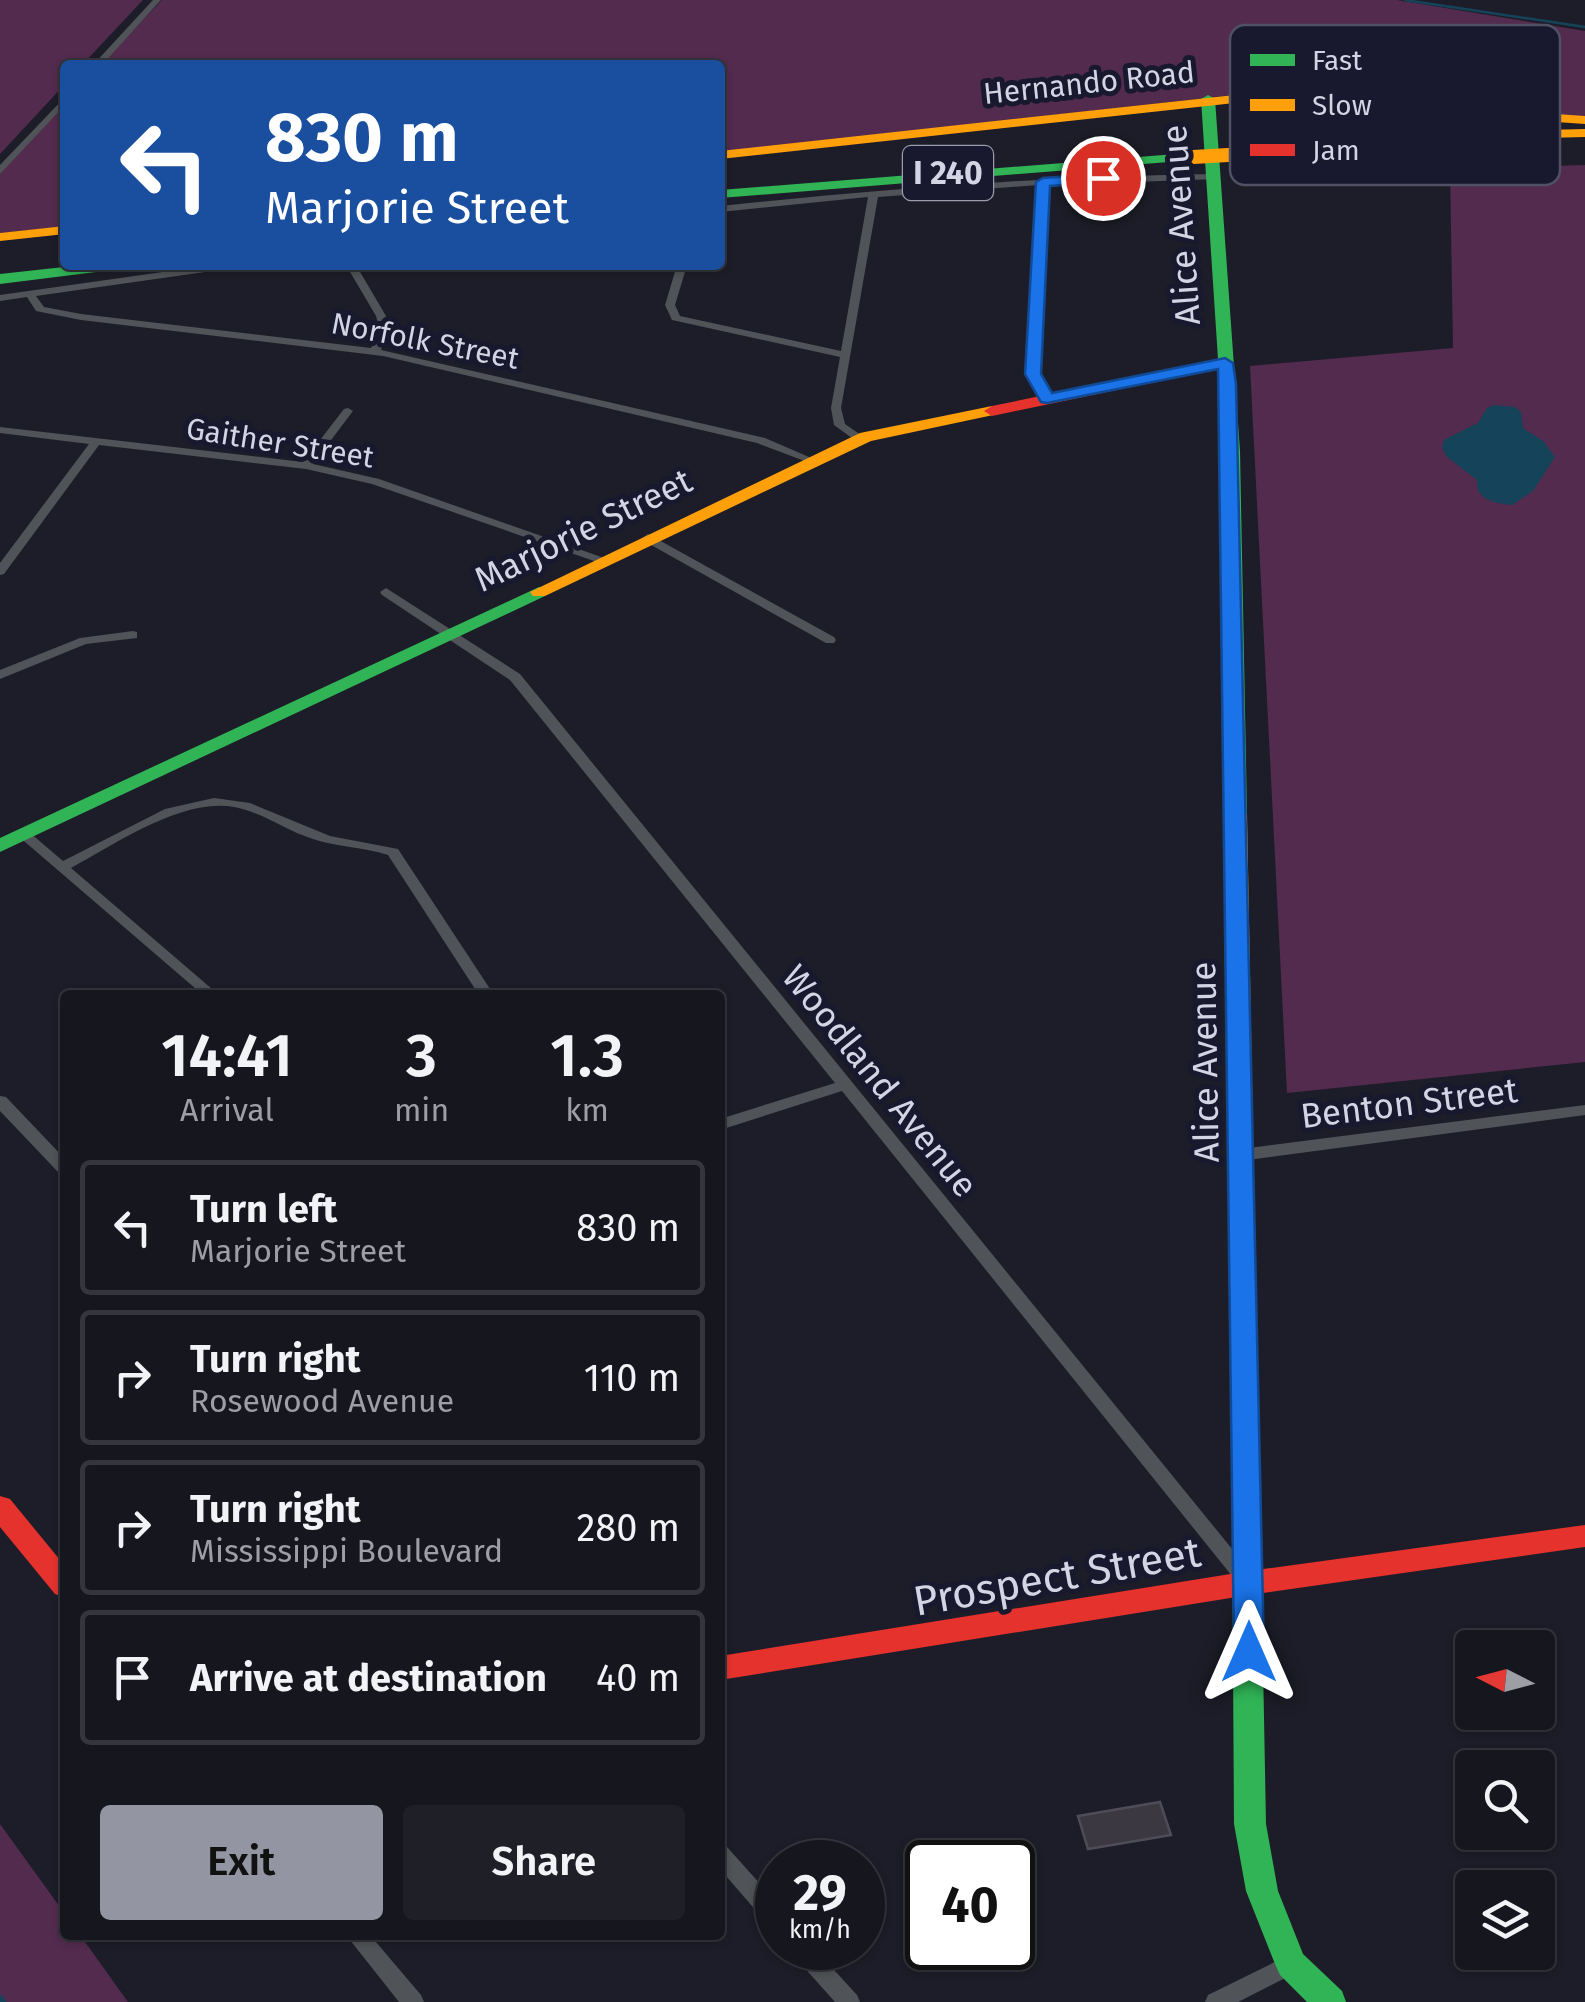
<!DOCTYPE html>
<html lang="en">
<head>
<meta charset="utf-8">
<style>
  :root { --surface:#16161f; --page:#1f1f28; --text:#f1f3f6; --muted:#9e9fa4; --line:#35353d; --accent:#9395a3 }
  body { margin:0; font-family:"Fira Sans",sans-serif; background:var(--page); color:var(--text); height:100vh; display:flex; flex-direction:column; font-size:38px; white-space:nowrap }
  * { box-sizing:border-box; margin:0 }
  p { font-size:32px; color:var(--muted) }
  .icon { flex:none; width:55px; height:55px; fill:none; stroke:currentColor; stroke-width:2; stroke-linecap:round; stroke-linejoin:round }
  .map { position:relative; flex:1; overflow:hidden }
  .details { position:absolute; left:60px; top:990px; width:665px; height:950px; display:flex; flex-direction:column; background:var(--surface); border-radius:10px; box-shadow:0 2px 8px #0004,0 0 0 2px var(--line) }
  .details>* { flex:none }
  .banner { position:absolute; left:60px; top:60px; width:665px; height:210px; border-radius:10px; box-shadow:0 2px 8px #0004,0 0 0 2px var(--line); background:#1a4fa0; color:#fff; overflow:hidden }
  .needle { width:65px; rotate:276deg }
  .tools { position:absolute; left:1455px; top:1630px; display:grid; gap:20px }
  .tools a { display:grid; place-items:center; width:100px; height:100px; border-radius:10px; background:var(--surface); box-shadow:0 2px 8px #0004,0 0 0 2px var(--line); font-size:50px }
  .speed { position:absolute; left:755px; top:1840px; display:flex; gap:20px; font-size:50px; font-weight:700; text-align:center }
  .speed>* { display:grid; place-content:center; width:130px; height:130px; border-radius:50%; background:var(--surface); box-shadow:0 2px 8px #0004,0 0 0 2px var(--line); line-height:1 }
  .speed small { font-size:25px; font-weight:400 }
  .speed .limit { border:5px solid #111; border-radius:15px; background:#fff; color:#111 }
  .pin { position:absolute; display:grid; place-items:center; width:85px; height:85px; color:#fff; margin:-42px; border:5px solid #fff; border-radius:50%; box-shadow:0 2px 10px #0007 }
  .me { position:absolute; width:110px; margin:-55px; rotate:0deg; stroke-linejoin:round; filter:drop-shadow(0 0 8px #0008) }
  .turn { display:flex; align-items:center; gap:35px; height:210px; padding:0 40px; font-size:45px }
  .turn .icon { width:130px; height:130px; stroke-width:2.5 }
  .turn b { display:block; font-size:70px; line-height:85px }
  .eta { display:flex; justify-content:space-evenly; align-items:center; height:170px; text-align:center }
  .eta b { font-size:60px; font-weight:600; line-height:70px }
  .cta { display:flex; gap:20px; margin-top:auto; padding:20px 40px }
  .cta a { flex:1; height:115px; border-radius:10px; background:var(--accent); color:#111; font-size:40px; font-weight:600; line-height:115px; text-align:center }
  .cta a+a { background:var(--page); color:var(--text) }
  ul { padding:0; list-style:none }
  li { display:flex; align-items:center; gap:30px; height:135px; margin:0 20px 15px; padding:0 20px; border:5px solid var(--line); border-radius:10px }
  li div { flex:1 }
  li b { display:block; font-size:38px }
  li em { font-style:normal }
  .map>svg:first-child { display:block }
  .green { fill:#522b4e }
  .water { fill:#15445a }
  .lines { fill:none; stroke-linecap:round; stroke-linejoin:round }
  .stream-far1 { stroke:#15445a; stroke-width:2.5 }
  .stream { stroke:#15445a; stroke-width:6 }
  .building { fill:#3b3842; stroke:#4e4c57; stroke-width:2.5 }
  .street { fill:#505357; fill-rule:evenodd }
  .fast { fill:#30b455; fill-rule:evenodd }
  .slow { fill:#ff9f0a; fill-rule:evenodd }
  .jam { fill:#e5322d; fill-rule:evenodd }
  .slow-bridge { stroke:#ff9f0a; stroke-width:14 }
  .route { fill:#1a73e8; stroke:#114b97; stroke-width:2.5 }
  .labels { text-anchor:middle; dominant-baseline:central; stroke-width:10; stroke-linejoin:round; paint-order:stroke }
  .far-street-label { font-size:30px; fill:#d3d5e4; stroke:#18182e }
  .shield { fill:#18182e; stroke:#9b9cad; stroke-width:2.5 }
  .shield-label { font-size:32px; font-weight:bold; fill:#d3d5e4 }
  .street-label { font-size:35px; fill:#d3d5e4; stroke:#18182e }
  .near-street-label { font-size:42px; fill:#d3d5e4; stroke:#18182e }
  .key { fill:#18182e; stroke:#505165; stroke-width:2.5 }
  .key-label { font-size:28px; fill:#d3d5e4 }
</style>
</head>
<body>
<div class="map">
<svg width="1585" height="2002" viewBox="0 0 1585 2002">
  <rect width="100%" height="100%" fill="#1d1d29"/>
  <g class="green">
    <polygon points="0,0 143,0 82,65 65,65 65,84 0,154"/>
    <polygon points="162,0 1397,0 1585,31 1585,117 1232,95 720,153 720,65 100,65"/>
    <polygon points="65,102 65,227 0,233 0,171"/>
    <polygon points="1585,165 1585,1062 1287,1093 1250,366 1453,348 1450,169"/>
    <polygon points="0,1824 65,1914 65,1935 80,1935 128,2002 0,2002"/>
  </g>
  <path class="water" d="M1494,405L1515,407L1521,412L1523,428L1543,441L1555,457L1533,491L1512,505C1495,503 1475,500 1477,480L1446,456L1442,447L1444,440L1478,423L1487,408Z"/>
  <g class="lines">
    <polyline class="stream-far1" points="1405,0 1585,27"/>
    <polyline class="stream" points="0,1998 3,2002"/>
  </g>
  <polygon class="building" points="1160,1802 1171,1835 1088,1849 1078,1816"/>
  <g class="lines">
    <g class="street">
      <polygon points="153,0 161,0 102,65 93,65"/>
      <polygon points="65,97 65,105 0,174 0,165"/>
      <path d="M1214,174L1217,175V179L1048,185L1038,374L1052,398L1047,401L1043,400L1028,374L1038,185L878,197L841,408L845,424L864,437V441H856L834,425L831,408L840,357L672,320L665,305L677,265H687L675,305L680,316L841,351L868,197L720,212V206C884,189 1048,176 1214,174Z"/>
      <polygon points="212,265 238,265 233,268 36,296 44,307 81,314 371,348 380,331 376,316 346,265 356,265 386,316 390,331 381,350 765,438 816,460 810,463 757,443 383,356 81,320 36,311 27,297 0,301 0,295"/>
      <polygon points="348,408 353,411 313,464 379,479 607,559 601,563 597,562 372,484 306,469 99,445 4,574 0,575 0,563 89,444 0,433 0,427 303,462 344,409"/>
      <polygon points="648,534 834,637 836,640 834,643 826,643 644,541 642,538"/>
      <polygon points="386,588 520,674 1250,1571 1252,1576 1250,1581 1243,1584 1236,1581 842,1091 720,1130 720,1119 835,1083 510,680 382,595 380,592"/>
      <polygon points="133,631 137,632 137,638 86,644 0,679 0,670 80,638"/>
      <path d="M214,798L250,803L330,836L398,849L494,995H479L388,855C363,847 337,847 313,839C286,831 262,812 234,807C181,798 116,844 71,868L219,995H203L17,835L24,831L29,832L63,861L165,809Z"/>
      <polygon points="0,1096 6,1097 65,1159 65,1175 59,1173 0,1111"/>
      <polygon points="1585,1105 1585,1115 1241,1161 1235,1159 1233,1155 1235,1151 1241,1149"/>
      <polygon points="720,1845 727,1847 778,1904 778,1930 770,1927 720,1869"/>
      <polygon points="346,1935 370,1935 421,1995 424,2002 399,2002"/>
      <polygon points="790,1948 814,1948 857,1995 860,2002 835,2002 793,1955"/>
      <polygon points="1291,1954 1299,1957 1302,1964 1299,1971 1238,2002 1205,2002 1208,1995"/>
    </g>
    <g class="fast">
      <polygon points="1208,95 1215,99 1240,451 1247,814 1237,820 1227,814 1224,451 1201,99"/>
      <polygon points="1176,154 1183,158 1181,161 720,198 720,190"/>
      <polygon points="82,265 127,265 120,269 0,284 0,274"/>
      <polygon points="539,587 545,588 545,596 0,852 0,838"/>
      <polygon points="1246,1493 1256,1496 1260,1504 1266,1824 1278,1891 1303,1954 1342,1991 1346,2002 1307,2002 1280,1975 1275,1964 1246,1891 1234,1824 1232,1504 1236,1496"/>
    </g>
    <g class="slow">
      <polygon points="1253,93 1585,116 1585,124 1253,101 720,159 720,151"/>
      <polygon points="1585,129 1585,137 1242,146 1235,142 1242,138"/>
      <polygon points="65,226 65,234 0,241 0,233"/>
      <polygon points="992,406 1000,411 998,414 871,441 545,596 533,596 530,592 860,433"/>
      <polygon points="1237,808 1247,814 1260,1504 1256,1512 1246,1515 1236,1512 1232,1504 1227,814"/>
    </g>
    <g class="jam">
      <polygon points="1225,358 1233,363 1231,366 992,416 984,411 992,406"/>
      <polygon points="0,1496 10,1499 65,1566 65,1598 55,1594 0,1527"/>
      <polygon points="1585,1525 1585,1547 1249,1595 720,1680 720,1656 1249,1571"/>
    </g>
    <polyline class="slow-bridge" points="1176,158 1245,154"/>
  </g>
  <polygon class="route" points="1103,174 1108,175 1108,182 1050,186 1041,374 1052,393 1225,358 1233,363 1236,384 1264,1652 1259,1660 1249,1664 1239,1660 1234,1652 1218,369 1047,403 1041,402 1025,374 1036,182 1043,178"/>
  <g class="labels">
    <g class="far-street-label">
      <text transform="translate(1089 83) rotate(-6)">Hernando Road</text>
      <text transform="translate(425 341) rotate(11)">Norfolk Street</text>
      <text transform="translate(280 443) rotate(9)">Gaither Street</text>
    </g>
    <rect class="shield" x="903" y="146" width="90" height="54" rx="8"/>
    <g class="shield-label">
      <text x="948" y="173">I 240</text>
    </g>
    <g class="street-label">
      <text transform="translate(1181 225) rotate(-94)">Alice Avenue</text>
      <text transform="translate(583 530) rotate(-26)">Marjorie Street</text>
      <text transform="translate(1205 1062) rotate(-91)">Alice Avenue</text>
      <text transform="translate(880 1081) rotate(51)">Woodland Avenue</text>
      <text transform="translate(1409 1103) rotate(-7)">Benton Street</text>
    </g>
    <g class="near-street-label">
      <text transform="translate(1057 1577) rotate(-10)">Prospect Street</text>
    </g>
  </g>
  <rect x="1230" y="25" width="330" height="160" rx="15" class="key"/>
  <rect x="1250" y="54" width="45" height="12" fill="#30b455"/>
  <rect x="1250" y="99" width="45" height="12" fill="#ff9f0a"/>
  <rect x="1250" y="144" width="45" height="12" fill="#e5322d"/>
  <g class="key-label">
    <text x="1312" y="70">Fast</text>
    <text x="1312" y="115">Slow</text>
    <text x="1312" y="160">Jam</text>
  </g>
</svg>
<div class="tools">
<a><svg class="needle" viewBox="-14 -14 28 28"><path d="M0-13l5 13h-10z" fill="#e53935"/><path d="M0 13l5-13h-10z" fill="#9e9fa4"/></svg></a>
<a><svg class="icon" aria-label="search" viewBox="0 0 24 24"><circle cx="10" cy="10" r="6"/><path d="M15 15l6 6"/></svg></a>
<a><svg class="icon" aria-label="layers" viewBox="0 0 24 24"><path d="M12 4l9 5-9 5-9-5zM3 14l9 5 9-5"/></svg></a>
</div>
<div class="speed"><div>29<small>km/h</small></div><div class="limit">40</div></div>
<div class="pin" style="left:1103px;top:178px;background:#d93025"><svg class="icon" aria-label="arrive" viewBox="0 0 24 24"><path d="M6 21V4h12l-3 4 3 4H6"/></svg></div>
<svg class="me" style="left:1249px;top:1652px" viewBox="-20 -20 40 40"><path d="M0-17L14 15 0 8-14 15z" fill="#1a73e8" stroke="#fff" stroke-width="4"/></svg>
<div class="banner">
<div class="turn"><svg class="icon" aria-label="left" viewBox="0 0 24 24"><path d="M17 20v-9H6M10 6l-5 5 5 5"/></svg><div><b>830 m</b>Marjorie Street</div></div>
</div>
<section class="details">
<div class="eta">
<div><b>14:41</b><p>Arrival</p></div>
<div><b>3</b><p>min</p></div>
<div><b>1.3</b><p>km</p></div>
</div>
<ul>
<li><svg class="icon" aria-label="left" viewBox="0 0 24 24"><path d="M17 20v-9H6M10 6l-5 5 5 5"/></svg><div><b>Turn left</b><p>Marjorie Street</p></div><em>830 m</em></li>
<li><svg class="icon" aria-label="right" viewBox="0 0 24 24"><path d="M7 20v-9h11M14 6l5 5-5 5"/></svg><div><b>Turn right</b><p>Rosewood Avenue</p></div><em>110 m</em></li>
<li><svg class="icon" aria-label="right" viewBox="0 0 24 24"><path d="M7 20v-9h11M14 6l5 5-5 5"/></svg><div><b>Turn right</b><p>Mississippi Boulevard</p></div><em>280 m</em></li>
<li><svg class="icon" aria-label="arrive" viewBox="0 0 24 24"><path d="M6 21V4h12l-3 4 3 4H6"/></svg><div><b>Arrive at destination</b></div><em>40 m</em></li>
</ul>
<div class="cta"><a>Exit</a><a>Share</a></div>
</section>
</div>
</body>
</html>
